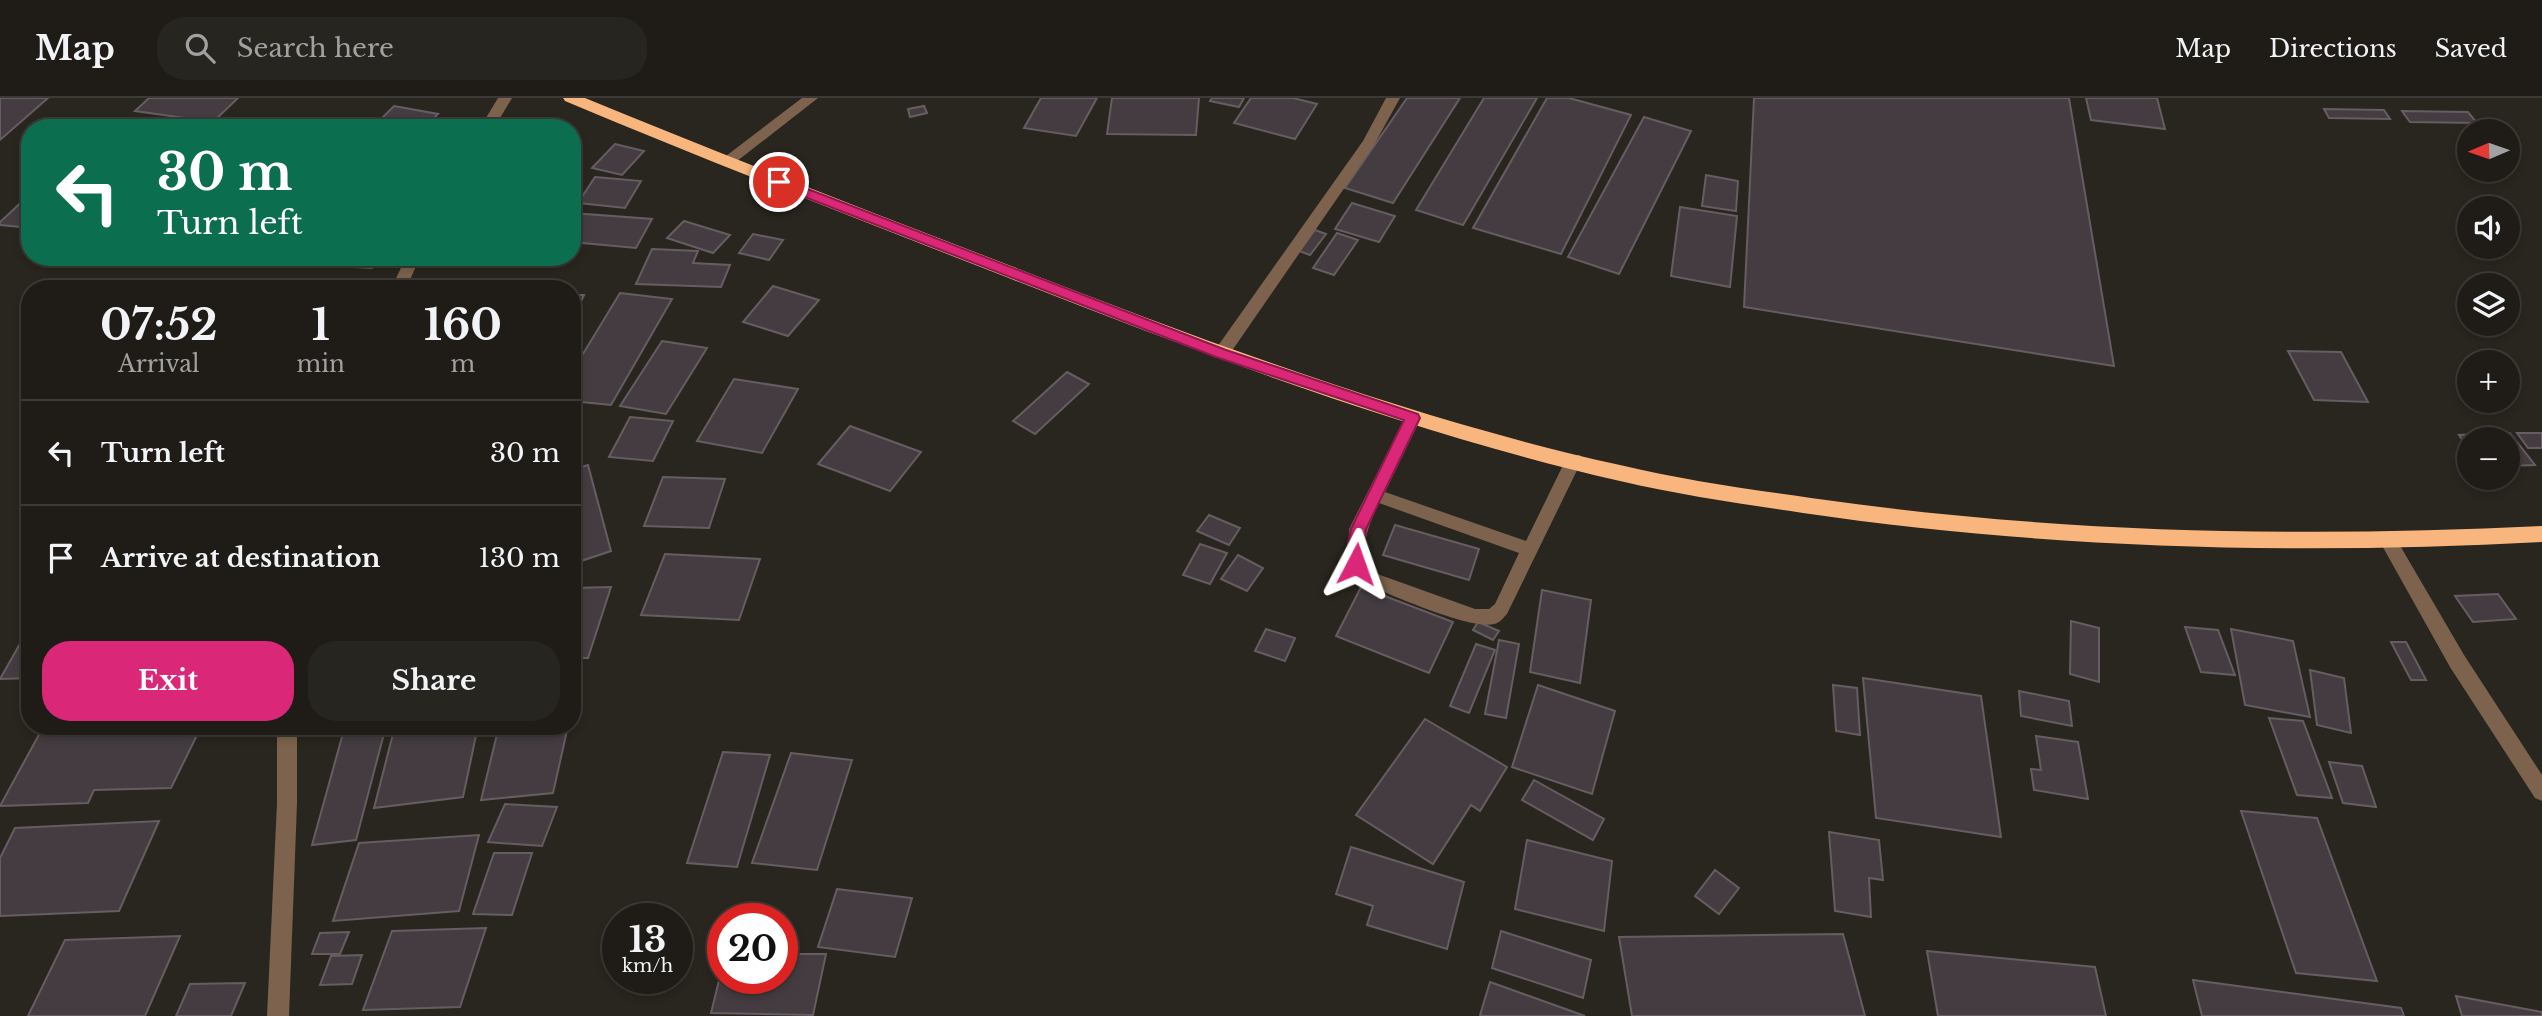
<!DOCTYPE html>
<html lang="en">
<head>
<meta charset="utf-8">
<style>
  :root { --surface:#1f1c17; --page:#272520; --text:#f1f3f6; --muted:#a1a1a1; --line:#3c3a36; --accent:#db2777 }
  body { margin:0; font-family:"Libre Baskerville",serif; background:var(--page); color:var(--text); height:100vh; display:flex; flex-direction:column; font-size:26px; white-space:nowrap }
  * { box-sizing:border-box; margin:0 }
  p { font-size:23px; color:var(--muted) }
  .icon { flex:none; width:38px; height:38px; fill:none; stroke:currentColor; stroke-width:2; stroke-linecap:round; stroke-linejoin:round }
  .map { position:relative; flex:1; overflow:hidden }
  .sheet { position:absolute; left:21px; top:182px; width:560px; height:455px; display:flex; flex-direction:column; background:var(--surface); border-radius:28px; box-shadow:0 4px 10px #0003,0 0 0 2px var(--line) }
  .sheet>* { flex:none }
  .top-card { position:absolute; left:21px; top:21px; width:560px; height:147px; border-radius:28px; box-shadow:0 4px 10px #0003,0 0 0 2px var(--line); background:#0b6e4f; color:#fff; overflow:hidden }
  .needle { width:46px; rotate:268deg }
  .controls { position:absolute; left:2457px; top:21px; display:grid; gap:14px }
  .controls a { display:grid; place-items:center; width:63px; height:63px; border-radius:50%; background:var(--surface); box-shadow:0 4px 10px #0003,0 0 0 2px var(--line); font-size:35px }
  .speed { position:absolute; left:602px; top:805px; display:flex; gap:14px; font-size:35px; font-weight:700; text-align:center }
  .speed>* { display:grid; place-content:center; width:91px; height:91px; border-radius:50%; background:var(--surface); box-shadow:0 4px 10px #0003,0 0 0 2px var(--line); line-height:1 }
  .speed small { font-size:18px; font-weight:400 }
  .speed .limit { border:10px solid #d22; background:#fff; color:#111 }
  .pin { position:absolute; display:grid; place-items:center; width:60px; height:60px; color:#fff; margin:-30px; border:4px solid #fff; border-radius:50%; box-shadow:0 2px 7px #0007 }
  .me { position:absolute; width:77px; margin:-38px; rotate:4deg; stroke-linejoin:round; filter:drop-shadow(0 0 5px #0008) }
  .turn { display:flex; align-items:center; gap:24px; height:147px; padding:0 21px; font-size:32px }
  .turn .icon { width:91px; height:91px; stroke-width:2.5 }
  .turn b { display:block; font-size:49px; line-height:60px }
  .eta { display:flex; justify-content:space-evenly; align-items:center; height:119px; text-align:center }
  .eta b { font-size:42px; font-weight:700; line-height:49px }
  .cta { display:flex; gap:14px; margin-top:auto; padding:14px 21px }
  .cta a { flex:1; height:80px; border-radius:28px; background:var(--accent); color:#fff; font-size:28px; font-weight:700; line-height:80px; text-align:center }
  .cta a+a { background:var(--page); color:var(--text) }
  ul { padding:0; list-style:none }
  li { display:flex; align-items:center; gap:21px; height:105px; padding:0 21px; border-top:2px solid var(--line) }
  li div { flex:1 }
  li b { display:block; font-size:26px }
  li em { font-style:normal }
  header { display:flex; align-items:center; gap:42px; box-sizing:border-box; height:98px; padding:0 35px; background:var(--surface); border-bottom:2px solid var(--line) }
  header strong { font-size:33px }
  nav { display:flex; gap:38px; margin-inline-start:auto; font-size:24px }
  .search { width:490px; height:63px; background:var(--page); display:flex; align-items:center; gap:18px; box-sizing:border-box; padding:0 24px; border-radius:28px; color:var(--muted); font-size:26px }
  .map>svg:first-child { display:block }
  .building { fill:#443c41; stroke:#655d61; stroke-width:2 }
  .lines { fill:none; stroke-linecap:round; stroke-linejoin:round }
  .minor { fill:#7d634d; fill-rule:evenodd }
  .highway { fill:#f8b67e; fill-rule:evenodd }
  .route { fill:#db2777; stroke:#8e194d; stroke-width:2 }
</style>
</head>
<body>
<header>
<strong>Map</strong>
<div class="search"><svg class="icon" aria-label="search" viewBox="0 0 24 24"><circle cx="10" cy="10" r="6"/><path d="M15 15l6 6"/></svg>Search here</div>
<nav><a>Map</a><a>Directions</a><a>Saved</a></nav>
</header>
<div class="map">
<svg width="2542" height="918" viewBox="0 0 2542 918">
  <rect width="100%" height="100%" fill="#29261f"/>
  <g class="building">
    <polygon points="0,0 48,0 0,42"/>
    <polygon points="149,0 238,0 213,24 135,13"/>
    <polygon points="1041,0 1097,0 1076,38 1024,30"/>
    <polygon points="1112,0 1199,0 1196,37 1107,36"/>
    <polygon points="1212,0 1244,0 1239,9 1210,3"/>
    <polygon points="1251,0 1293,0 1317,6 1295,41 1234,25"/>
    <polygon points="1407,0 1460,0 1393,105 1345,90"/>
    <polygon points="1484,0 1537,0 1463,127 1416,112"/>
    <polygon points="1547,0 1569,0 1631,17 1561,156 1473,130"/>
    <polygon points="1754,0 2069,0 2114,268 1744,209"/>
    <polygon points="2086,0 2157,0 2165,31 2091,22"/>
    <polygon points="394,8 438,16 424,30 372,30"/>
    <polygon points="924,8 927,15 910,19 908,11"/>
    <polygon points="2324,11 2384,12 2390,21 2329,20"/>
    <polygon points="2402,13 2468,14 2477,25 2410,24"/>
    <polygon points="1644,19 1691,33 1619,176 1568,159"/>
    <polygon points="108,20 156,25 152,30 98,30"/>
    <polygon points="615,46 644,53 622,77 592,70"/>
    <polygon points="1706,77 1738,83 1736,113 1702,108"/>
    <polygon points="595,79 641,83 625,110 578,105"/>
    <polygon points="30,96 30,130 0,127 0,124"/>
    <polygon points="1352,105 1395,118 1379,144 1335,131"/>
    <polygon points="1680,109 1737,118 1730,189 1671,178"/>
    <polygon points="572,115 652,121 636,150 572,144"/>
    <polygon points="684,123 730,137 713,155 667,140"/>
    <polygon points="1315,132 1326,136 1310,157 1299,153"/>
    <polygon points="1337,135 1358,142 1334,177 1313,170"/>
    <polygon points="753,136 783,142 769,162 739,155"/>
    <polygon points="652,151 698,153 693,165 730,167 721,189 636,186"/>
    <polygon points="342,159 379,159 372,170 336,168"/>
    <polygon points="773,188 819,202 788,238 743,224"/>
    <polygon points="620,195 672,201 611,307 572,303 572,274"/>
    <polygon points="572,197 584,197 576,214 572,214"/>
    <polygon points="662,243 707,250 666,316 620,308"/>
    <polygon points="2288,253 2341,254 2368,304 2314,302"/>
    <polygon points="1067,274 1089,286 1035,336 1013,323"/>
    <polygon points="734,281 798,291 762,355 697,343"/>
    <polygon points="630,319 673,323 653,363 609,359"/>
    <polygon points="850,328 921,354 890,393 818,366"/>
    <polygon points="2510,335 2535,367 2508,368 2508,341 2469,341 2469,352 2459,337"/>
    <polygon points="2517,335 2542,335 2542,350 2528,350"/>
    <polygon points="588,367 611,453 572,466 572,372"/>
    <polygon points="663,379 725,381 709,430 644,428"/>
    <polygon points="1209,417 1240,430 1229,447 1197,433"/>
    <polygon points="1395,427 1479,451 1469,482 1383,457"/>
    <polygon points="1200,446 1227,455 1210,486 1183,477"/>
    <polygon points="665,456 760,461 739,522 641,517"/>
    <polygon points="1238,457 1263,470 1247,493 1221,481"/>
    <polygon points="611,489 588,560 572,560 572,490"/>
    <polygon points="1361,489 1453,524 1429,575 1336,538"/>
    <polygon points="1542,492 1591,502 1580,585 1530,574"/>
    <polygon points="2498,496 2516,521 2473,524 2455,498"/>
    <polygon points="2071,523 2099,530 2099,584 2070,576"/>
    <polygon points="1478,524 1499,533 1493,542 1473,532"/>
    <polygon points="30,528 30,580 0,581"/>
    <polygon points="2185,529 2218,532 2235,577 2201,574"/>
    <polygon points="1266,531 1295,540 1285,563 1255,553"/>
    <polygon points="2231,531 2293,543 2310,619 2245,607"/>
    <polygon points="1499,542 1519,546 1506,620 1485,616"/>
    <polygon points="2391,544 2406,544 2426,582 2411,582"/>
    <polygon points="1476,546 1495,552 1469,615 1450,608"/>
    <polygon points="2310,572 2344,580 2351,635 2317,627"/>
    <polygon points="1863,580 1981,598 2001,739 1876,720"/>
    <polygon points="1538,587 1615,613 1592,696 1512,669"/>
    <polygon points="1833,587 1857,590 1860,637 1836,633"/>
    <polygon points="2019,593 2069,603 2072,628 2021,618"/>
    <polygon points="2269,620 2303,623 2332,700 2297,697"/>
    <polygon points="1425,621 1507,669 1480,713 1471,707 1433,766 1356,717"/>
    <polygon points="345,628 386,628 356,742 312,747"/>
    <polygon points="395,628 478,628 463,699 374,710"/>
    <polygon points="499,628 568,628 553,695 481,702"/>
    <polygon points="201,629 171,690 94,692 88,705 0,708 41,633"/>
    <polygon points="2036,638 2078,644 2088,701 2034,692 2031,671 2041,672"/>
    <polygon points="723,654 770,657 737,769 687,765"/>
    <polygon points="791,655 852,662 817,772 752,765"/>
    <polygon points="2329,664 2362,668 2376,709 2343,705"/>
    <polygon points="1534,682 1604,721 1593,742 1522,702"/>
    <polygon points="505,706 557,709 542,748 488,744"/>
    <polygon points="2241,713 2317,720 2377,883 2296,875"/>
    <polygon points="159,723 119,813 0,818 0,760 15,730"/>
    <polygon points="1829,734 1879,742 1883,782 1869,780 1871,819 1835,813"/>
    <polygon points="479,737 459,813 333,823 359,745"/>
    <polygon points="1527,742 1612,763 1604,833 1515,811"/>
    <polygon points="1351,749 1464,784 1447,851 1367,827 1373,808 1336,796"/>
    <polygon points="494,755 532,755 512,817 473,816"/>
    <polygon points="1715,772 1739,790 1719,816 1695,798"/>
    <polygon points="837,791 912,800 895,859 818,849"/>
    <polygon points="486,830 460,909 363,912 392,833"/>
    <polygon points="1501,833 1591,862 1583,900 1492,870"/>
    <polygon points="349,834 340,856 312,856 320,835"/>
    <polygon points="1843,836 1865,918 1632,918 1619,839"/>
    <polygon points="180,838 145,918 28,918 65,842"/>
    <polygon points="1927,853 2095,869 2106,918 1938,918"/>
    <polygon points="782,856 826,856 813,917 711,915 723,866 723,880 782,880"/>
    <polygon points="362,857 352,886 320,887 331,858"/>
    <polygon points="2193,882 2401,910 2404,918 2202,918"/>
    <polygon points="1490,884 1585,918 1483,918 1480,917"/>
    <polygon points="245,885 231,918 176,918 190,886"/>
    <polygon points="2456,898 2542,914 2542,918 2462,918"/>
  </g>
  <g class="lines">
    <g class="minor">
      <polygon points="498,0 512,0 494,30 480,30"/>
      <polygon points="802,0 818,0 732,67 722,67 722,61"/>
      <polygon points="1386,0 1400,0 1374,47 1227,260 1215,260 1213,256 1215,252 1363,43"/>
      <polygon points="406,159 420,159 406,191 391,191"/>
      <path d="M1413,314L1421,320L1385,394L1526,443L1568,357H1580L1582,362L1507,516C1503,520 1500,525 1494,526C1468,532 1386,494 1357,483L1348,460L1349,431L1405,320ZM1379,405L1519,455L1495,506L1489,511H1475L1369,473C1360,448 1368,428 1379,405Z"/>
      <polygon points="2389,437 2395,439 2464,557 2542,677 2542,703 2535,700 2450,569 2380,444 2383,439"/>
      <polygon points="277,628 297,628 297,705 289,918 267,918 277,705"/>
    </g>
    <path class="highway" d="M563,0H585C726,58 869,113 1011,168C1210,245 1412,321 1620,367C1683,382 1747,391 1811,400C2054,435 2297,440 2542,428V444C2294,457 2049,451 1803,415C1742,406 1680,397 1620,383C1407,334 1199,255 996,175C852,119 708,63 565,3Z"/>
  </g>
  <path class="route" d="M779,80L1226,252L1418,316L1420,320L1366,431L1362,470H1351C1345,457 1348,444 1351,431L1404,322L1216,259L774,87V81Z"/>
</svg>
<div class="controls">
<a><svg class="needle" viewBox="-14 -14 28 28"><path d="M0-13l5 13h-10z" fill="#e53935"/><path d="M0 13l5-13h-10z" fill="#a1a1a1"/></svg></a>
<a><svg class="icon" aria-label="sound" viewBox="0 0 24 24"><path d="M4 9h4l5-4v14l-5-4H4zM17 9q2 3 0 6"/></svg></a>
<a><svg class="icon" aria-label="layers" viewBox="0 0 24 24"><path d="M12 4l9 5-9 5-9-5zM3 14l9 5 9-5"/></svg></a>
<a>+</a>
<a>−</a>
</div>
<div class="speed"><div>13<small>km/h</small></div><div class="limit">20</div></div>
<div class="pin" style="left:779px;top:84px;background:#d93025"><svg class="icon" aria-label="arrive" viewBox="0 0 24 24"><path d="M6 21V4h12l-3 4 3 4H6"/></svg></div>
<svg class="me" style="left:1356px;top:466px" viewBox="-20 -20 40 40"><path d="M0-17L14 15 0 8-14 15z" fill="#db2777" stroke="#fff" stroke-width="4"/></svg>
<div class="top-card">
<div class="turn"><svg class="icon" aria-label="left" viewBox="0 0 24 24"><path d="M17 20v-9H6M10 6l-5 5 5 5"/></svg><div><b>30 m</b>Turn left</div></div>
</div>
<section class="sheet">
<div class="eta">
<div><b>07:52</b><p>Arrival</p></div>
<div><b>1</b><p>min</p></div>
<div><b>160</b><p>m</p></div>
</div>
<ul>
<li><svg class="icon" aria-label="left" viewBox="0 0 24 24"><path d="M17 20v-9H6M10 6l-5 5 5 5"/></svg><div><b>Turn left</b></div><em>30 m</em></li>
<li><svg class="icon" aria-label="arrive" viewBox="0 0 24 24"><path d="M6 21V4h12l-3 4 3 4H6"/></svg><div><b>Arrive at destination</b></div><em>130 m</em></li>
</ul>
<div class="cta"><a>Exit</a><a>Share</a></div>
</section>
</div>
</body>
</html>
